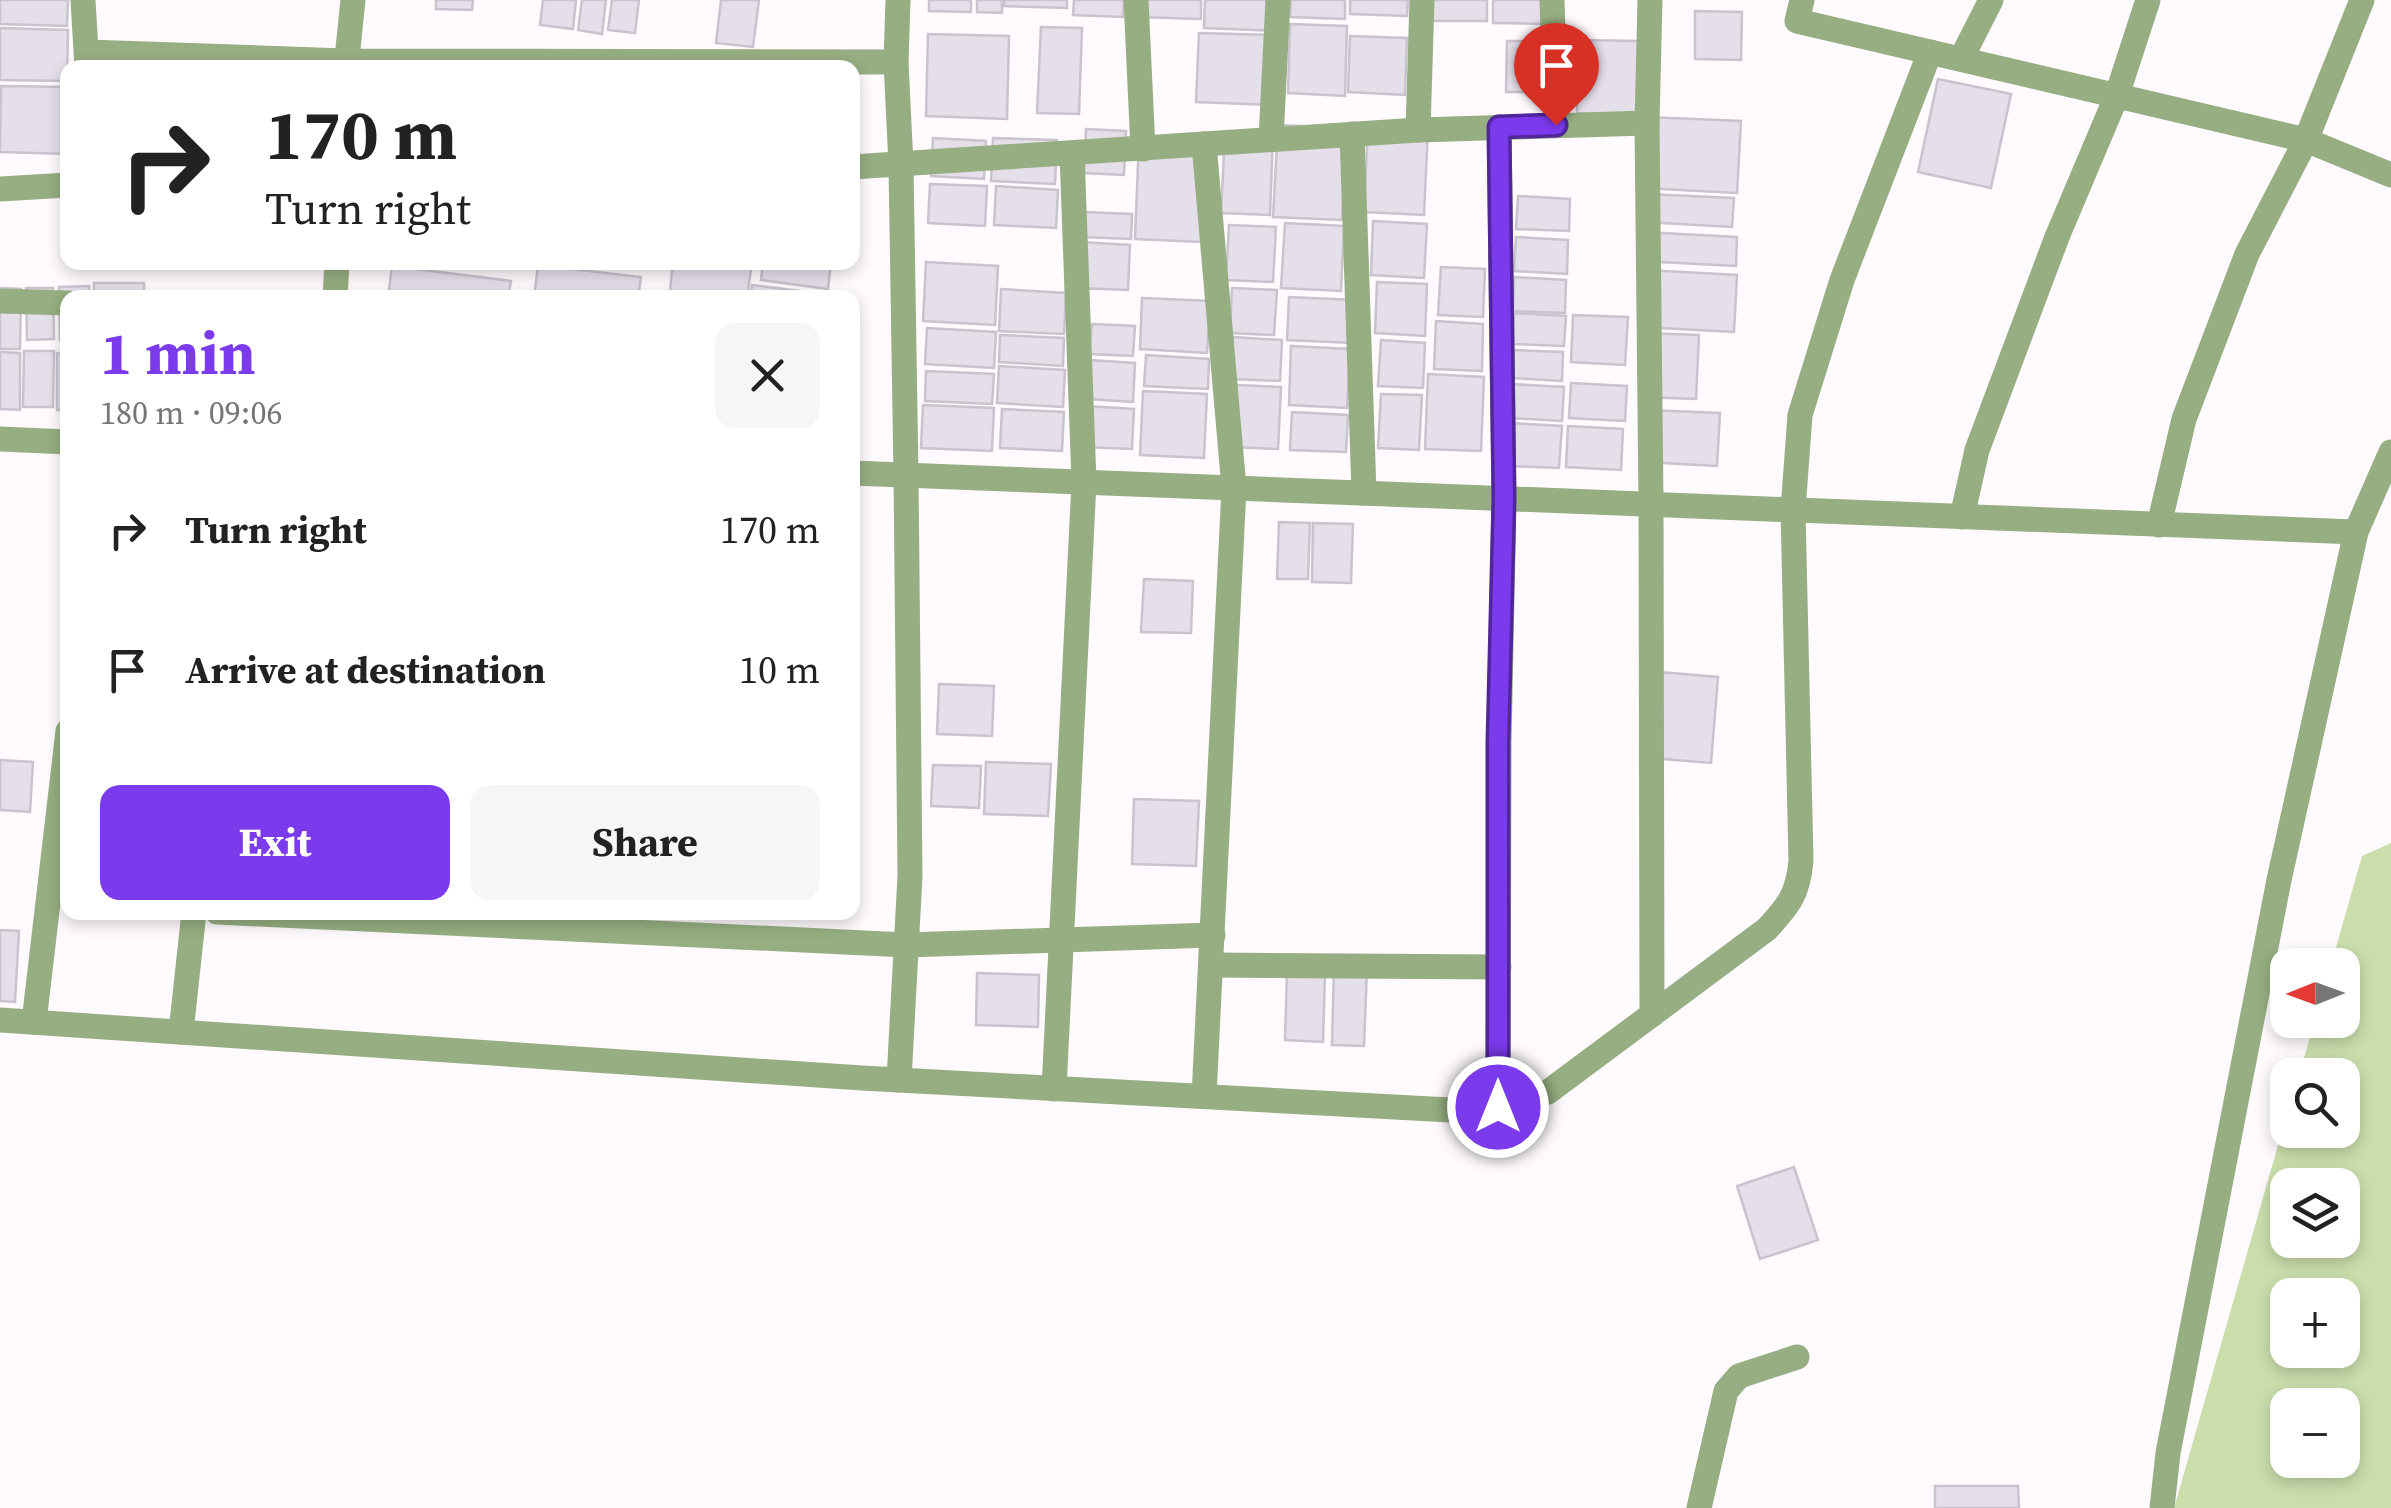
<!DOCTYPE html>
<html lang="en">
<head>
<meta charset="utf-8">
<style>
  :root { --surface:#fff; --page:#f6f6f6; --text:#222; --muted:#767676; --accent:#7c3aed }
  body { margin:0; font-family:"Source Serif 4",serif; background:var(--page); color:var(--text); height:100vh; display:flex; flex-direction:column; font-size:38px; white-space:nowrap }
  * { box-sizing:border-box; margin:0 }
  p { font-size:32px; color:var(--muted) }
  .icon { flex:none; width:55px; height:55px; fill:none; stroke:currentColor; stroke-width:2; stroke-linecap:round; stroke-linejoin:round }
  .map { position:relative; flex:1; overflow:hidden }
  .drawer { position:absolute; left:60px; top:290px; width:800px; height:630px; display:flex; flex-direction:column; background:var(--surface); border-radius:20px; box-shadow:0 5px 15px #0003 }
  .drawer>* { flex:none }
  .hud { position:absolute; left:60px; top:60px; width:800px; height:210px; border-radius:20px; box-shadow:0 5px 15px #0003; background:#fff; color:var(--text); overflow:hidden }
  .needle { width:65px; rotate:269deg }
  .fabs { position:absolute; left:2270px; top:948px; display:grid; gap:20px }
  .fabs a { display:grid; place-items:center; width:90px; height:90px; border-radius:20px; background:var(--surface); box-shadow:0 5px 15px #0003; font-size:50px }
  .pin { position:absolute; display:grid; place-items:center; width:85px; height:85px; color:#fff; margin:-102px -42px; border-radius:50% 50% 50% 0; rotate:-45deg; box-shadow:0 0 10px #0007 }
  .pin .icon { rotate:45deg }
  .me { position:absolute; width:110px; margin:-55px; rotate:0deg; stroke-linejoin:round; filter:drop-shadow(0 0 8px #0008) }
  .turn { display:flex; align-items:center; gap:35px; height:210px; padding:0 40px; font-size:45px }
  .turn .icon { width:130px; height:130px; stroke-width:2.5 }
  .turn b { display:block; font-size:70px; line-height:85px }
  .round { display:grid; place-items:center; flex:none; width:105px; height:105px; border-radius:20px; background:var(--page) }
  .overview { display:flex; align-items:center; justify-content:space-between; height:170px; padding:0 40px }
  h1 { font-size:60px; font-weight:700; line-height:75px; color:var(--accent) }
  .button { display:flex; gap:20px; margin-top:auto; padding:20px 40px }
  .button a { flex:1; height:115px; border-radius:20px; background:var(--accent); color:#fff; font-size:40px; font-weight:700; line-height:115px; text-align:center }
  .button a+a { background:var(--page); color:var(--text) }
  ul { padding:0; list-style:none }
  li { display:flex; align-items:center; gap:30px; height:140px; padding:0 40px }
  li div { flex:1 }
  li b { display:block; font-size:38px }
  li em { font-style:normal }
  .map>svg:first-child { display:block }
  .green { fill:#cadeac; fill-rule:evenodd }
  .building { fill:#e5dfea; stroke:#c8c3cd; stroke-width:2.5 }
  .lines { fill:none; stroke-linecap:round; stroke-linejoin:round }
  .minor { stroke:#96ae81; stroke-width:25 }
  .route-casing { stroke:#51269a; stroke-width:25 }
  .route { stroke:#7c3aed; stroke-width:18 }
</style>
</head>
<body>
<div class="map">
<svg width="2391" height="1508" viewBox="0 0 2391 1508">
  <rect width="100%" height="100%" fill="#fefafe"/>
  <path class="green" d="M2391,843V1508H2174L2287,1114L2288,1130H2342V1075H2299L2315,1020H2342V965H2331L2362,856ZM2288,1185H2342V1240H2288ZM2288,1295H2342V1350H2288ZM2288,1405H2342V1460H2288Z"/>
  <g class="building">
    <polygon points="0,0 68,0 67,26 0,24"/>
    <polygon points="436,0 473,0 472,10 436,9"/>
    <polygon points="543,0 576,0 573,29 540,25"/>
    <polygon points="582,0 606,0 602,34 578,30"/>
    <polygon points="612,0 639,0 635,33 608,30"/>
    <polygon points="721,0 759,0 753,47 716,43"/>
    <polygon points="929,0 971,0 971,12 929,11"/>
    <polygon points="977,0 1002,0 1002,13 977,12"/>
    <polygon points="1004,0 1067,0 1067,8 1004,6"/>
    <polygon points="1074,0 1124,0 1123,17 1073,15"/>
    <polygon points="1138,0 1201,0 1201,19 1137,17"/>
    <polygon points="1205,0 1280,0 1279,31 1204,28"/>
    <polygon points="1291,0 1345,0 1345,19 1290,17"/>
    <polygon points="1350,0 1408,0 1407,16 1350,14"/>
    <rect x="1431" y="0" width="56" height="21"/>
    <polygon points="1493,0 1546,0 1546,24 1493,23"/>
    <polygon points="1695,11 1742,12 1741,60 1695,59"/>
    <polygon points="1290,24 1347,26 1345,96 1288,93"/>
    <polygon points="1041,27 1082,28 1079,114 1037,113"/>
    <polygon points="0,28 68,30 67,81 0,80"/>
    <polygon points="1199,33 1274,35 1272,105 1196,102"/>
    <polygon points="928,34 1009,36 1007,119 926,116"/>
    <polygon points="1350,36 1407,38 1405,95 1348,92"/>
    <polygon points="1578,40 1640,41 1639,114 1577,113"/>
    <polygon points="1507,41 1549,41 1549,92 1506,92"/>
    <polygon points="1938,79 2011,94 1991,188 1918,172"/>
    <polygon points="1,86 68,87 68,154 0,152"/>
    <polygon points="1647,117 1741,121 1737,193 1643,188"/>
    <polygon points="1278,125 1347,128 1342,220 1273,217"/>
    <polygon points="1368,125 1428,128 1424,215 1364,212"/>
    <polygon points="1086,129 1126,131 1124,175 1084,173"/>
    <polygon points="1225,132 1273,134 1270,215 1221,213"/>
    <polygon points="933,138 986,141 984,179 931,176"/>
    <polygon points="993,138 1057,140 1055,184 991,181"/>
    <polygon points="1139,140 1205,143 1201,242 1135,239"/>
    <polygon points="930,184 987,186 985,226 928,223"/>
    <polygon points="996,186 1058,190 1056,228 994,225"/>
    <polygon points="1645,194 1734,198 1732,227 1644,222"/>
    <polygon points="1518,196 1570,199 1569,231 1516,229"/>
    <polygon points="1084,212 1132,214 1131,239 1083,237"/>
    <polygon points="1373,221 1427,224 1424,278 1371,275"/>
    <polygon points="1285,223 1344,226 1341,291 1281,288"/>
    <polygon points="1229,225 1276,227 1273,282 1226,280"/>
    <polygon points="1643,232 1737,237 1736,266 1641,261"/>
    <polygon points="1516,237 1568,240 1567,274 1514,271"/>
    <polygon points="1081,242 1130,245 1128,290 1078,288"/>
    <polygon points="673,262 752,262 747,298 725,298 670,291"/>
    <polygon points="763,262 831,262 828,289 761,280"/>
    <polygon points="926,262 998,266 995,325 923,321"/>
    <polygon points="538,265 641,277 638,298 534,298"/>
    <polygon points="392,266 511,281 508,298 388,298"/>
    <polygon points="1441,267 1485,269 1483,317 1438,315"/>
    <polygon points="1645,270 1737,275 1734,332 1642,327"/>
    <polygon points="1514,277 1566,280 1565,313 1513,311"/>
    <polygon points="1377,282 1427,284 1425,336 1375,333"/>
    <rect x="94" y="283" width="50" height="15"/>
    <polygon points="752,285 826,294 826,298 750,298"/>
    <polygon points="89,286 90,298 68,298 68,340 60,340 59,287"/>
    <polygon points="0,288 21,289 20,349 0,349"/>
    <polygon points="26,288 53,288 54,339 27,340"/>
    <polygon points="1232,288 1277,290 1274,335 1230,333"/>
    <polygon points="1001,289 1066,293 1064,334 999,331"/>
    <polygon points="1289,297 1354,300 1352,343 1287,340"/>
    <polygon points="1142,298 1210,301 1207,353 1140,349"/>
    <polygon points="1514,313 1566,316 1564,346 1513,344"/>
    <polygon points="1573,315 1628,317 1625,365 1571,362"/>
    <polygon points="1436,321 1483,324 1482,371 1434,369"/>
    <polygon points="1092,324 1135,326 1133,356 1089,354"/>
    <polygon points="927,328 996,332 994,368 925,364"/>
    <polygon points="1644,333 1699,335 1696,399 1641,397"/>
    <polygon points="1000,335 1064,338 1063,366 999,362"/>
    <polygon points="1233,337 1282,340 1280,381 1231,379"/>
    <polygon points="1381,340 1425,343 1423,388 1378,386"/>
    <polygon points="1291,346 1350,349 1347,408 1289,405"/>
    <polygon points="1514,350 1563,352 1562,381 1512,378"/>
    <polygon points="24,351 54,351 53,407 23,407"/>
    <polygon points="0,352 20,353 20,410 0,409"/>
    <rect x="57" y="353" width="11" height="57"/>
    <polygon points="1146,355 1209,359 1208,389 1144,386"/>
    <polygon points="1090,360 1135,363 1133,402 1088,399"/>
    <polygon points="999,366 1065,370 1063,407 997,403"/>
    <polygon points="926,371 994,374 992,404 925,401"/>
    <polygon points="1428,374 1484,377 1481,451 1425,449"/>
    <polygon points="1571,383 1627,386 1625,421 1569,418"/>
    <polygon points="1511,384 1564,387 1562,421 1510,418"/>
    <polygon points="1235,385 1281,387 1278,449 1231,447"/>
    <polygon points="1143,391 1207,394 1204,458 1140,455"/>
    <polygon points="1381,394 1422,395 1419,450 1378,448"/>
    <polygon points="923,405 994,408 992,451 921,448"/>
    <polygon points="1085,406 1134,409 1132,449 1083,447"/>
    <polygon points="1002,409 1064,412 1062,451 1000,448"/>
    <polygon points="1647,410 1720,413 1717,466 1644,462"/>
    <polygon points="1292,412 1348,415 1346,452 1290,450"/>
    <polygon points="1511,423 1562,426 1559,468 1509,466"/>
    <polygon points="1568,426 1623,429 1621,470 1566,467"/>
    <polygon points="1279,522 1310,523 1308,579 1277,579"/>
    <polygon points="1313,523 1353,524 1351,583 1312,582"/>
    <polygon points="1144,579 1193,581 1191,633 1141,632"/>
    <polygon points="1660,672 1718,677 1711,763 1652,758"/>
    <polygon points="939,684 994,686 992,736 937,734"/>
    <polygon points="0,760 33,762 30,812 0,810"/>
    <polygon points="986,762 1051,764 1048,816 984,814"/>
    <polygon points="933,765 981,766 979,808 931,806"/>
    <polygon points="1134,799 1199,801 1196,866 1132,864"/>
    <polygon points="0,930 19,931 15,1002 0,1001"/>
    <polygon points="1334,968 1367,969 1364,1046 1332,1045"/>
    <polygon points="1287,972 1325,973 1323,1042 1285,1040"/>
    <polygon points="977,973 1039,975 1038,1027 976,1025"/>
    <polygon points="1794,1167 1818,1240 1760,1259 1737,1186"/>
    <polygon points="1935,1486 2018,1486 2019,1508 1935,1508"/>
  </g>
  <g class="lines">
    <g class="minor">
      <polyline points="83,0 87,68"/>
      <polyline points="898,0 896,62 901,165 906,475 910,876 899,1080"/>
      <polyline points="1136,0 1143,149"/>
      <polyline points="1552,0 1556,125"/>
      <polyline points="1650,0 1647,123 1651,504 1652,1015"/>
      <polyline points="1802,0 1797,21 2306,140 2391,175"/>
      <polyline points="87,52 346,61 896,62"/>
      <polyline points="1961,59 1991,0"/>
      <polyline points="346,68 353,0"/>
      <polyline points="1418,130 1422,0"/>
      <polyline points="1352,134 1364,493"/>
      <polyline points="1271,139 1278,0"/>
      <polyline points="1204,144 1234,488 1204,1096"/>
      <polyline points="852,167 1418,130 1647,123"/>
      <polyline points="0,189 68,185"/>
      <polyline points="335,298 337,262"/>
      <polyline points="0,301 68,303"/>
      <polyline points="0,439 68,442"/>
      <polyline points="852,473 2356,532"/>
      <polyline points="1962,517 1977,450 2057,237 2117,95 2148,0"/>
      <polyline points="2159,525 2184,419 2247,254 2306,140 2362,0"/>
      <polyline points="217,912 906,945 1213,935"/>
      <polyline points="1211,965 1499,967"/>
      <path d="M0,1020L862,1078L1468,1111L1498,1107L1548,1092L1767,929C1789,905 1798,894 1801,861L1793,510L1800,415L1842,280L1930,52"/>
      <polyline points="34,1022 68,731"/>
      <polyline points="181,1032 194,912"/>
      <polyline points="1054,1089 1084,482 1072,154"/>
      <polyline points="1498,1107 1499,743 1504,498 1499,127"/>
      <polyline points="1699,1508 1726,1391 1739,1376 1797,1357"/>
      <polyline points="2162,1508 2168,1453 2279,880 2356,532 2391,452"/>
    </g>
  </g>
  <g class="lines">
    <defs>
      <polyline id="route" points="1498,1107 1498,742 1504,498 1499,127 1556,125"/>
    </defs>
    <use href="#route" class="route-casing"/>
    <use href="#route" class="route"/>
  </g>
</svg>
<div class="fabs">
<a><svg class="needle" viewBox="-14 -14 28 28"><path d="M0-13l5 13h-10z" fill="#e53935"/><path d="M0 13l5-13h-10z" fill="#767676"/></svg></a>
<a><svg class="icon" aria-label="search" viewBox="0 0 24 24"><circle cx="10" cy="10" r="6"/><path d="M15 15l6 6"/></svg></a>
<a><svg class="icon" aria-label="layers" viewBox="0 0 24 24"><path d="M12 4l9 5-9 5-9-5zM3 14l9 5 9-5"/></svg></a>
<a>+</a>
<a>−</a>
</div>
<div class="pin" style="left:1556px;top:125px;background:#d93025"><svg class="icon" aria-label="arrive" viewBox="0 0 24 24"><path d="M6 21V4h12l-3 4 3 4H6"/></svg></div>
<svg class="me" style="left:1498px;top:1107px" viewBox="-20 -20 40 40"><circle r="17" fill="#7c3aed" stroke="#fff" stroke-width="3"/><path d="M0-11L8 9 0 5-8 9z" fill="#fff"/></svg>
<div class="hud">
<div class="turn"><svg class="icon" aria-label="right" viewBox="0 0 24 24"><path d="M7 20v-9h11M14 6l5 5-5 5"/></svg><div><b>170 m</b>Turn right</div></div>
</div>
<section class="drawer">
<div class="overview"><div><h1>1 min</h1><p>180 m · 09:06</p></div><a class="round"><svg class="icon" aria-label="close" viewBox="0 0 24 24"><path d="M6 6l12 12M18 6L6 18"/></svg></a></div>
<ul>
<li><svg class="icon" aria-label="right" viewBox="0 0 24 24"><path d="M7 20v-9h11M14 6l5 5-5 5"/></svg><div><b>Turn right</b></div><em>170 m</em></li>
<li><svg class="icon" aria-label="arrive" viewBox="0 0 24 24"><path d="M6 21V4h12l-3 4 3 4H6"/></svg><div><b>Arrive at destination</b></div><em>10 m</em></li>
</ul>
<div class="button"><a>Exit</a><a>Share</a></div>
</section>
</div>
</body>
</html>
